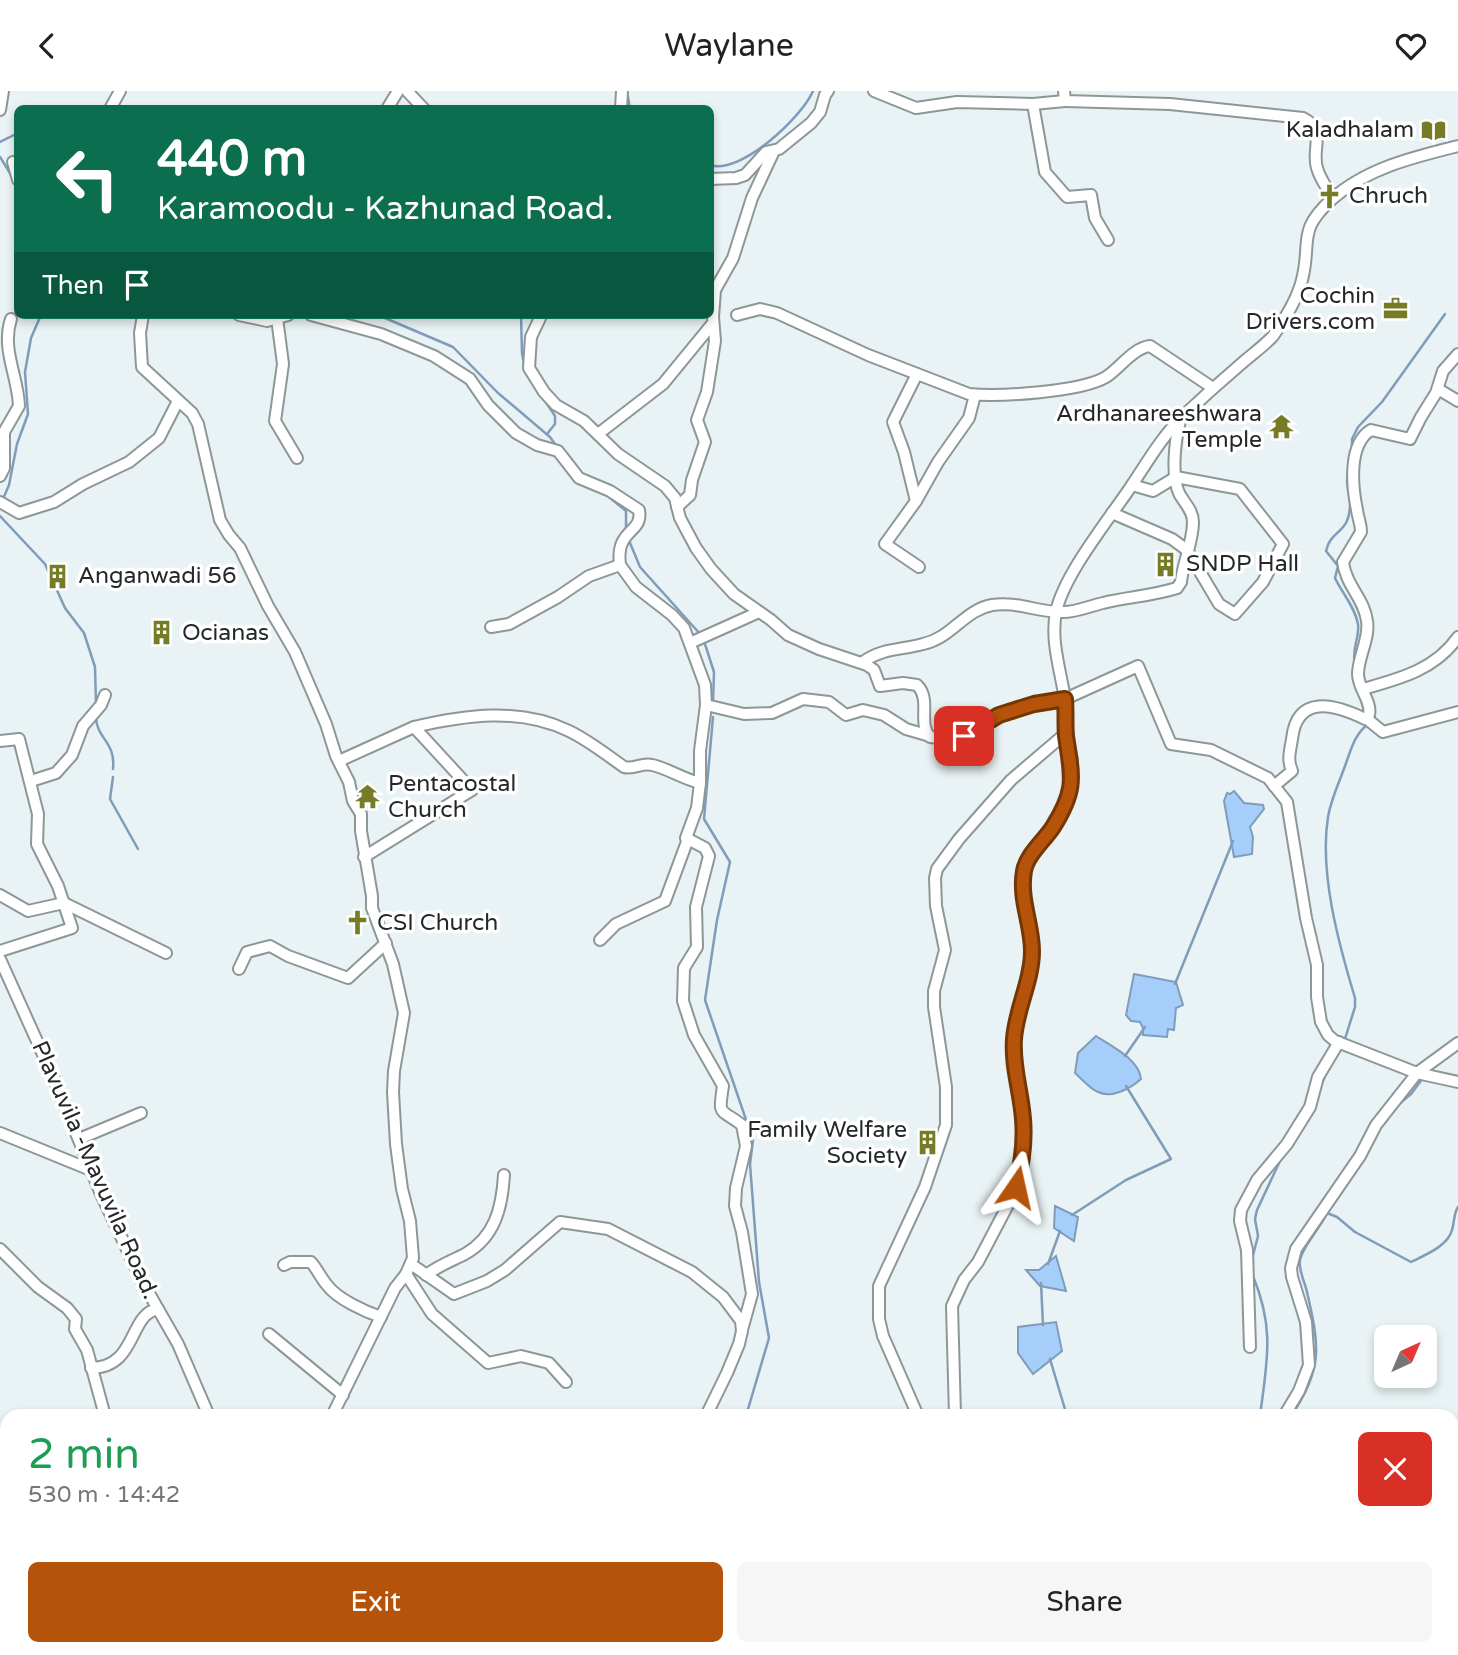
<!DOCTYPE html>
<html lang="en">
<head>
<meta charset="utf-8">
<style>
  :root { --surface:#fff; --page:#f6f6f6; --text:#222; --muted:#767676; --accent:#b45309 }
  body { margin:0; font-family:"Varela Round",sans-serif; background:var(--page); color:var(--text); height:100vh; display:flex; flex-direction:column; font-size:26px; white-space:nowrap }
  * { box-sizing:border-box; margin:0 }
  p { font-size:23px; color:var(--muted) }
  .icon { flex:none; width:38px; height:38px; fill:none; stroke:currentColor; stroke-width:2; stroke-linecap:round; stroke-linejoin:round }
  .map { position:relative; flex:1; overflow:hidden }
  .drawer { position:absolute; left:0px; top:1318px; width:1460px; height:247px; display:flex; flex-direction:column; background:var(--surface); border-radius:21px 21px 0 0; box-shadow:0 4px 10px #0003 }
  .drawer>* { flex:none }
  .banner { position:absolute; left:14px; top:14px; width:700px; height:214px; border-radius:10px; box-shadow:0 4px 10px #0003; background:#0b6e4f; color:#fff; overflow:hidden }
  .needle { width:46px; rotate:44deg }
  .fabs { position:absolute; left:1374px; top:1234px; display:grid; gap:14px }
  .fabs a { display:grid; place-items:center; width:63px; height:63px; border-radius:10px; background:var(--surface); box-shadow:0 4px 10px #0003; font-size:35px }
  .pin { position:absolute; display:grid; place-items:center; width:60px; height:60px; color:#fff; margin:-30px; border-radius:14px; box-shadow:0 4px 10px #0006 }
  .me { position:absolute; width:77px; margin:-38px; rotate:11deg; stroke-linejoin:round; filter:drop-shadow(0 0 5px #0008) }
  .turn { display:flex; align-items:center; gap:24px; height:147px; padding:0 28px; font-size:32px }
  .turn .icon { width:91px; height:91px; stroke-width:2.5 }
  .turn b { display:block; font-size:49px; line-height:60px }
  .then { display:flex; align-items:center; height:66px; padding:0 28px; background:#0003; gap:14px; font-size:26px }
  .round { display:grid; place-items:center; flex:none; width:74px; height:74px; border-radius:10px; background:var(--page) }
  .summary { display:flex; align-items:center; justify-content:space-between; height:119px; padding:0 28px }
  h1 { font-size:42px; font-weight:600; line-height:52px; color:#1e9e55 }
  .button { display:flex; gap:14px; margin-top:auto; padding:14px 28px }
  .button a { flex:1; height:80px; border-radius:10px; background:var(--accent); color:#fff; font-size:28px; font-weight:600; line-height:80px; text-align:center }
  .button a+a { background:var(--page); color:var(--text) }
  header { display:flex; justify-content:space-between; align-items:center; height:91px; padding:0 28px; background:var(--surface); font-size:32px; font-weight:600 }
  .map>svg:first-child { display:block }
  .water { fill:#a5cefa; stroke:#7f9cbb; stroke-width:2 }
  .lines { fill:none; stroke-linecap:round; stroke-linejoin:round }
  .stream { stroke:#7f9cbb; stroke-width:2.5 }
  .minor-casing { stroke:#8e9798; stroke-width:14 }
  .minor { stroke:#fff; stroke-width:10 }
  .route-casing { stroke:#753606; stroke-width:18 }
  .route { stroke:#b45309; stroke-width:12 }
  .labels { text-anchor:middle; dominant-baseline:central; stroke-width:7; stroke-linejoin:round; paint-order:stroke }
  .poi-label { font-size:23px; fill:#252829; stroke:#fff; text-anchor:start }
  .street-label { font-size:23px; fill:#252829; stroke:#fff }
</style>
</head>
<body>
<header><svg class="icon" aria-label="back" viewBox="0 0 24 24"><path d="M15 5l-7 7 7 7"/></svg>Waylane<svg class="icon" aria-label="heart" viewBox="0 0 24 24"><path d="M12 20l-8-8c-3-5 5-10 8-4 3-6 11-1 8 4z"/></svg></header>
<div class="map">
<svg width="1458" height="1564" viewBox="0 0 1458 1564">
  <rect width="100%" height="100%" fill="#e9f2f4"/>
  <g class="water">
    <polygon points="1234,700 1244,712 1263,714 1264,718 1250,736 1253,746 1252,763 1234,766 1224,710 1227,702 1230,703"/>
    <polygon points="1134,883 1176,891 1183,914 1176,917 1174,939 1168,938 1167,946 1143,944 1143,937 1140,931 1131,930 1126,924"/>
    <path d="M1096,945C1111,955 1139,968 1141,988C1131,997 1112,1008 1098,1001C1090,998 1082,988 1075,982L1078,962Z"/>
    <polygon points="1055,1115 1078,1126 1074,1150 1054,1137"/>
    <polygon points="1056,1165 1066,1200 1040,1195 1026,1179 1039,1179"/>
    <polygon points="1056,1231 1062,1260 1033,1283 1018,1262 1018,1236"/>
  </g>
  <g class="lines">
    <g class="stream">
      <polyline points="627,0 630,18"/>
      <polyline points="0,51 18,42"/>
      <polyline points="0,66 13,87"/>
      <path d="M710,74C741,84 802,26 813,0"/>
      <polyline points="378,224 453,256 498,302 550,346 557,356"/>
      <polyline points="521,224 522,262 524,273"/>
      <polyline points="527,283 555,325 555,333 547,343"/>
      <polyline points="1352,360 1352,348 1358,336 1382,311 1445,223"/>
      <polyline points="1349,376 1347,391 1349,404"/>
      <polyline points="604,402 626,420 626,441"/>
      <polyline points="3,408 9,394 17,353 28,323 25,281 31,247 41,224"/>
      <path d="M1350,410C1351,444 1331,437 1326,460L1338,475L1335,487C1342,502 1355,516 1358,533C1360,546 1351,559 1355,573"/>
      <polyline points="0,425 45,473 65,517 84,542 95,576 96,613"/>
      <polyline points="628,447 640,476 701,544"/>
      <polyline points="704,550 714,581 713,612"/>
      <polyline points="713,626 704,728 730,771 717,829 705,909 753,1049 750,1073 759,1191 769,1247 746,1325"/>
      <path d="M96,627C97,648 116,651 113,678"/>
      <polyline points="113,686 110,708 138,758"/>
      <polyline points="1175,893 1233,750"/>
      <path d="M1344,951L1355,916V907C1339,854 1319,782 1328,726C1331,708 1339,692 1345,675C1351,659 1354,644 1368,633"/>
      <polyline points="1125,965 1145,936"/>
      <polyline points="1321,994 1327,981"/>
      <polyline points="1399,1013 1411,1003 1423,987"/>
      <polyline points="1378,1040 1387,1029"/>
      <polyline points="1328,1120 1336,1109"/>
      <polyline points="1072,1124 1126,1089 1171,1068 1126,995"/>
      <polyline points="1252,1168 1258,1145 1255,1128 1257,1119 1280,1070"/>
      <polyline points="1048,1173 1060,1140"/>
      <path d="M1253,1185C1275,1238 1267,1270 1260,1325"/>
      <polyline points="1041,1192 1043,1234"/>
      <polyline points="1050,1268 1067,1325"/>
      <path d="M1291,1325C1324,1277 1319,1254 1307,1201C1305,1192 1298,1178 1300,1169C1302,1156 1321,1136 1327,1122L1337,1126L1355,1141L1411,1171C1425,1164 1448,1155 1452,1139C1455,1130 1453,1124 1458,1116"/>
      <polyline points="1233,1558 1243,1564"/>
      <polyline points="1350,1564 1350,1558"/>
    </g>
    <defs>
      <g id="minor">
        <polyline points="407,0 424,18"/>
        <polyline points="874,0 916,17 957,11 1033,13 1065,10"/>
        <path d="M1064,0L1065,10L1170,13L1303,27C1327,39 1311,58 1317,77C1320,88 1327,97 1333,107"/>
        <polyline points="1033,13 1045,81 1067,106 1091,104 1095,127 1108,149"/>
        <polyline points="110,18 120,0"/>
        <polyline points="387,18 398,0"/>
        <polyline points="621,18 622,0"/>
        <polyline points="0,19 3,0"/>
        <polyline points="13,71 18,89"/>
        <polyline points="710,88 736,87 745,84 766,61 779,58 811,32 820,21 825,4 828,0"/>
        <polyline points="143,224 140,242 142,276 192,322 198,333 220,429 229,444 240,457 268,515 295,561 326,633 336,665 349,691 353,710 361,723 361,740 372,805 372,817 393,873 404,922 394,980 393,1001 396,1053 402,1098 410,1130 413,1167 406,1183 395,1197 332,1325"/>
        <polyline points="239,224 267,230 288,224"/>
        <path d="M311,224L381,243L434,265L470,288L488,314L516,342L537,354L558,360L579,387L610,400L639,419C642,436 630,437 623,450C619,457 619,466 620,474L636,496L672,524L684,537L705,594L706,614L700,660V692L697,717L686,747L705,757L709,765L696,816L697,856L684,877L683,910L694,944L723,995C718,1026 720,1017 742,1034L746,1055L736,1097L735,1115L742,1141L752,1203L742,1239"/>
        <path d="M537,224L540,227L531,246L529,277L544,301L556,314L584,330L618,363L665,395L675,407L680,427L696,457L711,478L734,503L771,529L788,544L819,558L867,574L874,579L880,595L903,592L917,594C932,609 917,632 930,646L956,649L999,624L1034,613L1065,608L1138,575L1171,653L1211,659L1268,687L1287,711L1306,827L1317,874V906L1321,931L1328,944L1335,950L1417,982L1458,991"/>
        <path d="M737,224L760,218L777,222L868,264L969,303C999,306 1081,301 1106,286C1120,277 1133,257 1150,255L1213,297"/>
        <polyline points="277,227 283,273 275,330 297,367"/>
        <polyline points="1438,298 1458,310"/>
        <polyline points="598,343 663,293 713,232"/>
        <path d="M0,385L4,377V341L19,315C18,285 1,258 11,228"/>
        <polyline points="916,410 904,361 893,331 917,283"/>
        <polyline points="0,411 19,422 54,411 83,393 129,371 159,347 178,310"/>
        <polyline points="677,416 690,404 692,389 705,351 697,329 707,301 715,250 713,226 715,199 733,167 752,107 774,60"/>
        <polyline points="1112,422 1172,448 1187,459 1219,513 1235,523 1263,491 1283,453 1240,398 1176,386 1153,400 1132,394"/>
        <polyline points="919,476 885,453 916,410 938,371 969,327 975,304"/>
        <polyline points="491,536 509,533 558,506 589,485 620,474"/>
        <polyline points="690,552 759,521"/>
        <path d="M863,571C882,557 902,559 923,553C952,547 964,519 992,514C1016,510 1037,521 1061,521C1075,522 1089,515 1103,512C1127,506 1152,505 1177,497L1181,491C1183,471 1193,451 1193,431C1193,419 1184,412 1179,402C1171,384 1175,349 1180,330"/>
        <path d="M1363,598C1399,588 1435,579 1458,546"/>
        <polyline points="706,614 744,623 772,622 803,608 829,611 846,624 863,619 884,624 906,638 930,645"/>
        <polyline points="1367,628 1383,641 1458,621"/>
        <path d="M414,636C465,624 520,616 569,640C588,649 607,664 624,676C634,679 642,671 652,674C667,677 683,688 700,692"/>
        <polyline points="0,650 19,648 38,723 37,753 58,795 72,837 0,860"/>
        <polyline points="339,670 414,636 472,699 364,766"/>
        <polyline points="31,690 56,682 72,664 83,635 101,614 105,604"/>
        <path d="M1274,695L1292,680C1287,668 1290,661 1292,648C1297,603 1334,613 1365,628L1369,624C1372,610 1358,598 1358,583C1358,566 1370,547 1367,530C1364,507 1346,495 1343,471L1361,441C1361,433 1358,427 1357,419C1352,395 1348,353 1371,339L1410,348L1421,326L1436,302L1443,280L1458,263"/>
        <polyline points="0,804 28,820 64,812 166,862"/>
        <polyline points="600,849 616,833 665,810 688,748"/>
        <polyline points="0,868 54,988 101,1103 142,1190 178,1253 209,1325"/>
        <polyline points="239,878 247,861 270,855 288,865 348,887 386,852"/>
        <polyline points="0,1042 91,1079"/>
        <polyline points="79,1048 141,1022"/>
        <polyline points="0,1158 38,1196 67,1217 76,1228 75,1238 87,1259 105,1325"/>
        <polyline points="411,1173 454,1203 487,1190 505,1179 560,1131 608,1138 692,1181 723,1206 741,1230 742,1240 739,1253 727,1282 706,1325"/>
        <path d="M284,1174L290,1171H311C317,1178 321,1187 327,1194C337,1208 366,1221 381,1226"/>
        <polyline points="406,1183 432,1223 488,1272 521,1265 549,1272 566,1291"/>
        <path d="M426,1184C438,1175 451,1170 465,1163C495,1146 502,1117 504,1084"/>
        <polyline points="269,1243 343,1304"/>
        <polyline points="1250,1256 1247,1159 1240,1130 1241,1119 1257,1089 1287,1053 1310,1016 1318,986 1339,951"/>
        <path d="M91,1277C138,1276 128,1223 158,1218"/>
        <path d="M918,1325L883,1245L879,1228V1195L925,1096L946,1034V996L934,916V900L945,859L936,815L935,787L937,778L959,748L1011,689L1066,642C1071,602 1048,561 1056,521C1064,483 1110,427 1132,394C1148,370 1161,347 1182,326C1201,308 1221,290 1241,273C1251,264 1264,255 1273,245C1285,228 1297,209 1302,189C1312,150 1296,141 1332,108C1367,77 1414,66 1458,55"/>
        <polyline points="955,1325 952,1215 964,1189 978,1171 1010,1110 1022,1072 1023,1026 1013,970 1014,946 1032,860 1023,810 1023,790 1025,776 1051,739 1071,701 1072,669 1066,642"/>
        <polyline points="1284,1325 1299,1300 1309,1274 1306,1231 1292,1186 1291,1177 1296,1158 1360,1065 1376,1034 1417,982 1458,952"/>
        <polyline points="157,1558 159,1564"/>
        <polyline points="348,1558 350,1564"/>
        <polyline points="500,1558 500,1564"/>
        <polyline points="630,1558 633,1564"/>
        <polyline points="229,1564 237,1558"/>
        <polyline points="443,1564 452,1558 478,1564"/>
        <polyline points="620,1564 625,1558"/>
        <polyline points="804,1564 814,1558"/>
        <polyline points="908,1564 909,1558"/>
        <polyline points="1340,1564 1341,1558"/>
      </g>
    </defs>
    <use href="#minor" class="minor-casing"/>
    <use href="#minor" class="minor"/>
  </g>
  <g class="lines">
    <defs>
      <path id="route" d="M964,645L999,624L1034,613L1065,608C1066,620 1065,633 1066,645C1072,686 1077,698 1053,736C1044,750 1027,763 1024,780C1019,808 1032,833 1032,860C1032,890 1016,918 1014,948C1012,976 1021,1000 1023,1028C1025,1051 1022,1073 1016,1096"/>
    </defs>
    <use href="#route" class="route-casing"/>
    <use href="#route" class="route"/>
  </g>
  <defs>
    <symbol id="library-bare" viewBox="-9 -9 18 18"><path d="M-6-4Q-3-5.5-.7-3.5V5Q-3 3-6 4ZM6-4Q3-5.5 .7-3.5V5Q3 3 6 4Z" fill="#767c26" stroke="#fff" stroke-width="2.5" paint-order="stroke"/></symbol>
    <symbol id="church-bare" viewBox="-9 -9 18 18"><path d="M-1.2-6h2.4v3.5h3.3v2.4h-3.3V6h-2.4V-.1h-3.3v-2.4h3.3Z" fill="#767c26" stroke="#fff" stroke-width="2.5" paint-order="stroke"/></symbol>
    <symbol id="office-bare" viewBox="-9 -9 18 18"><path d="M-6-3h4V-5.5h4V-3h4V5H-6ZM-1-4.5V-3h2v-1.5ZM-6 0V1H6V0Z" fill="#767c26" stroke="#fff" stroke-width="2.5" paint-order="stroke"/></symbol>
    <symbol id="temple-bare" viewBox="-9 -9 18 18"><path d="M0-6L5-2H3V0L6.5 2.5H4V6H1.5V3h-3V6H-4V2.5H-6.5L-3 0V-2H-5Z" fill="#767c26" stroke="#fff" stroke-width="2.5" paint-order="stroke"/></symbol>
    <symbol id="building-bare" viewBox="-9 -9 18 18"><path d="M-4-6H4V6H1V3H-1V6H-4ZM-2.5-4.3h1.7v1.8h-1.7ZM.8-4.3h1.7v1.8H.8ZM-2.5-1h1.7V.8h-1.7ZM.8-1h1.7V.8H.8Z" fill="#767c26" stroke="#fff" stroke-width="2.5" paint-order="stroke"/></symbol>
  </defs>
  <g fill-rule="evenodd">
    <use href="#library-bare" x="1416" y="22" width="35" height="35"/>
    <use href="#church-bare" x="1312" y="88" width="35" height="35"/>
    <use href="#office-bare" x="1378" y="200" width="35" height="35"/>
    <use href="#temple-bare" x="1264" y="318" width="35" height="35"/>
    <use href="#building-bare" x="1148" y="456" width="35" height="35"/>
    <use href="#building-bare" x="40" y="468" width="35" height="35"/>
    <use href="#building-bare" x="144" y="524" width="35" height="35"/>
    <use href="#temple-bare" x="350" y="688" width="35" height="35"/>
    <use href="#church-bare" x="340" y="814" width="35" height="35"/>
    <use href="#building-bare" x="910" y="1034" width="35" height="35"/>
  </g>
  <g class="labels">
    <g class="poi-label">
      <text x="1414" y="39" text-anchor="end">Kaladhalam</text>
      <text x="1349" y="105">Chruch</text>
      <text x="1375" y="205" text-anchor="end">Cochin<tspan x="1375" dy="26">Drivers.com</tspan></text>
      <text x="1262" y="323" text-anchor="end">Ardhanareeshwara<tspan x="1262" dy="26">Temple</tspan></text>
      <text x="1186" y="473">SNDP Hall</text>
      <text x="78" y="485">Anganwadi 56</text>
      <text x="182" y="542">Ocianas</text>
      <text x="388" y="693">Pentacostal<tspan x="388" dy="26">Church</tspan></text>
      <text x="377" y="832">CSI Church</text>
      <text x="907" y="1039" text-anchor="end">Family Welfare<tspan x="907" dy="26">Society</tspan></text>
    </g>
    <g class="street-label">
      <text transform="translate(95 1079) rotate(66)">Plavuvila -Mavuvila Road.</text>
    </g>
  </g>
</svg>
<div class="fabs">
<a><svg class="needle" viewBox="-14 -14 28 28"><path d="M0-13l5 13h-10z" fill="#e53935"/><path d="M0 13l5-13h-10z" fill="#767676"/></svg></a>
</div>
<div class="pin" style="left:964px;top:645px;background:#d93025"><svg class="icon" aria-label="arrive" viewBox="0 0 24 24"><path d="M6 21V4h12l-3 4 3 4H6"/></svg></div>
<svg class="me" style="left:1016px;top:1096px" viewBox="-20 -20 40 40"><path d="M0-17L14 15 0 8-14 15z" fill="#b45309" stroke="#fff" stroke-width="4"/></svg>
<div class="banner">
<div class="turn"><svg class="icon" aria-label="left" viewBox="0 0 24 24"><path d="M17 20v-9H6M10 6l-5 5 5 5"/></svg><div><b>440 m</b>Karamoodu - Kazhunad Road.</div></div>
<div class="then">Then<svg class="icon" aria-label="arrive" viewBox="0 0 24 24"><path d="M6 21V4h12l-3 4 3 4H6"/></svg></div>
</div>
<section class="drawer">
<div class="summary"><div><h1>2 min</h1><p>530 m · 14:42</p></div><a class="round" style="background:#d93025;color:#fff"><svg class="icon" aria-label="close" viewBox="0 0 24 24"><path d="M6 6l12 12M18 6L6 18"/></svg></a></div>
<div class="button"><a>Exit</a><a>Share</a></div>
</section>
</div>
</body>
</html>
